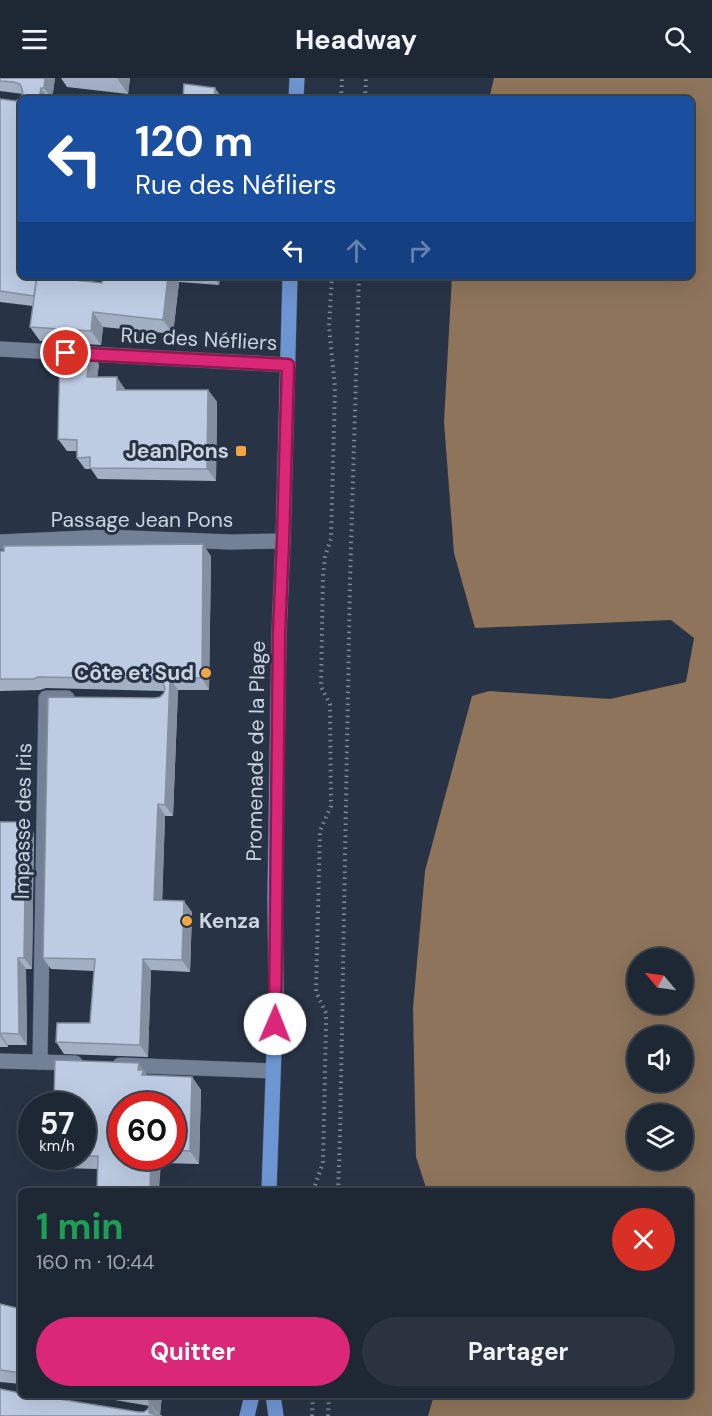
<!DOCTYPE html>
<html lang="fr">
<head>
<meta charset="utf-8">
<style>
  :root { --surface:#1e2734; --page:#2b3340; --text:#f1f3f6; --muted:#a1a5ac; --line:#3c444f; --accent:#db2777 }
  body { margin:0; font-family:"DM Sans",sans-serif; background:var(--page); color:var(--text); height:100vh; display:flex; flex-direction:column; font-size:22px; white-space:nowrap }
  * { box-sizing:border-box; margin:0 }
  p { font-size:20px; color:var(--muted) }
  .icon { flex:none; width:33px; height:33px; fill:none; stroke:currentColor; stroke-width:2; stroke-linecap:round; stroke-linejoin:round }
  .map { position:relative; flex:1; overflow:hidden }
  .details { position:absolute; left:18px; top:1110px; width:675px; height:210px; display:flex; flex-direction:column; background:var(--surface); border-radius:9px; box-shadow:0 6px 24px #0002,0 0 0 2px var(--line) }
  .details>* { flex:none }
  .guide { position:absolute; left:18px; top:18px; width:676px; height:183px; border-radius:9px; box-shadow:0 6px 24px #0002,0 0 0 2px var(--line); background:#1a4fa0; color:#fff; overflow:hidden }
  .needle { width:39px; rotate:299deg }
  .fabs { position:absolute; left:627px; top:870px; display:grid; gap:12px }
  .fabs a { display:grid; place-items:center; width:66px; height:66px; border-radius:50%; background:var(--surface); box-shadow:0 6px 24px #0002,0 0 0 2px var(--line); font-size:30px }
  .speed { position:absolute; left:18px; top:1014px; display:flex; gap:12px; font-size:30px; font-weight:700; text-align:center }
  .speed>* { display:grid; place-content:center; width:78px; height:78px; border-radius:50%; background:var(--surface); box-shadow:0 6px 24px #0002,0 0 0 2px var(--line); line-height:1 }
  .speed small { font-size:15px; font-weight:400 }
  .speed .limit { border:9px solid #d22; background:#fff; color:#111 }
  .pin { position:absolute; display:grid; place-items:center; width:51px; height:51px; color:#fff; margin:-26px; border:3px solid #fff; border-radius:50%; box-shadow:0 2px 6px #0007 }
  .me { position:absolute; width:66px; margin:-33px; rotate:1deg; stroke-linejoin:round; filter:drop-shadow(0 0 4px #0008) }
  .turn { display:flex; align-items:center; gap:21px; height:126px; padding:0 18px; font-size:27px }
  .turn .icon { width:78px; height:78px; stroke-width:2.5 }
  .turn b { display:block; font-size:42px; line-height:51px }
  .lanes { display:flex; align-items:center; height:57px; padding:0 18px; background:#0003; justify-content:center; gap:30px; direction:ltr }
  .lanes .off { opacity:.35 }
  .round { display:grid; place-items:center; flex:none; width:63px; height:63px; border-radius:32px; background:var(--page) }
  .headline { display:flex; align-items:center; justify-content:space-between; height:102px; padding:0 18px }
  h1 { font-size:36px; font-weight:700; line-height:45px; color:#1e9e55 }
  .cta { display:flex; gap:12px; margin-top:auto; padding:12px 18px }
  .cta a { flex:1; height:69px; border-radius:36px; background:var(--accent); color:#fff; font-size:24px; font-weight:700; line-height:69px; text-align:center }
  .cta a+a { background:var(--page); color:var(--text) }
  header { display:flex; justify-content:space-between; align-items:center; height:78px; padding:0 18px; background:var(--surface); font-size:27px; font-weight:700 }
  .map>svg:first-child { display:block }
  .water { fill:#8d745a; fill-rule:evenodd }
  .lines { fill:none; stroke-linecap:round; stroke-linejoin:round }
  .minor-casing { stroke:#454f5e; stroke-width:16 }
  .primary-casing { stroke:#454f5e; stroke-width:16 }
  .path { stroke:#818b9a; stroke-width:4; stroke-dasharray:1.5 4.5; stroke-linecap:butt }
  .minor { stroke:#738196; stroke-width:15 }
  .primary { stroke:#6d95d1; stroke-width:15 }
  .wall { fill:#a3afc3; fill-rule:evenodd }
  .shaded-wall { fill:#848f9f }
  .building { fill:#bdcce3; stroke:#848f9f; stroke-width:1.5 }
  .route-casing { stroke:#8e194d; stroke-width:15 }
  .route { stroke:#db2777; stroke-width:10 }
  .poi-dot { fill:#f2a541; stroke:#283446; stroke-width:2 }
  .labels { text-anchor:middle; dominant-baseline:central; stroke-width:6; stroke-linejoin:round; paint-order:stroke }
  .street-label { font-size:21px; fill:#ccd4e0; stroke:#283446 }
  .poi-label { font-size:21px; font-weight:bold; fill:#ccd4e0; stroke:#283446; text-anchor:end }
</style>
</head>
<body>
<header><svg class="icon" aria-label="menu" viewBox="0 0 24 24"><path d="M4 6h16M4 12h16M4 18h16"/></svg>Headway<svg class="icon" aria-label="search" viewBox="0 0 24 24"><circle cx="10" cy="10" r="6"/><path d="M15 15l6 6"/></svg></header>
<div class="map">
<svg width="712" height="1338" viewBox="0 0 712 1338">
  <rect width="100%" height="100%" fill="#283446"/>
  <path class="water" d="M494,0H712V1338H428L434,1317H690V1113H427L416,1079L413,930L425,793L472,618L489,613L610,621L686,604L694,560L671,542L475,550L454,475L444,344L452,198H692V21H489ZM638,880H682V926H638ZM638,958H682V1004H638ZM638,1036H682V1082H638Z"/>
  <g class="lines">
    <defs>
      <g id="minor">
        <polyline points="0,271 288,287"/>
        <polyline points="0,464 105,459 230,464 283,463"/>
        <polyline points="0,983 75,985"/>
        <polyline points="40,984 46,620 67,620"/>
        <polyline points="120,987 273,993"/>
      </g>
      <g id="primary">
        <polyline points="296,21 297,0"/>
        <polyline points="269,1113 276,916 275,820 279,555 283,463 290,198"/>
        <polyline points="273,1317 276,1338"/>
        <polyline points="247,1338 252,1317"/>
      </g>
    </defs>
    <use href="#minor" class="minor-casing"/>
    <use href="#primary" class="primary-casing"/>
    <g class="path">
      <polyline points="341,21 342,0"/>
      <polyline points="365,21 366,0"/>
      <polyline points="313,1113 323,1085 326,948 326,935 316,914 320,753 331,728 330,626 321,609 323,498 325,478 331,461 335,310 329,248 332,198"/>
      <polyline points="338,1113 340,1059 350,502 359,198"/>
      <polyline points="312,1338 313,1317"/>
      <polyline points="328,1338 329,1317"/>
    </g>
    <use href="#minor" class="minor"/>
    <use href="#primary" class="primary"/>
  </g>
  <g class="wall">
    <polygon points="0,0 55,0 52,21 21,21 21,198 48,198 102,205 102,198 220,198 219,207 179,204 173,256 103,249 101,267 40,263 30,249 33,228 0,224 0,21 16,23 20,20 23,16 0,13"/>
    <polygon points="61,0 130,0 128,16 67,9"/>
    <polygon points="99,286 97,299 125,312 208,312 217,324 216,403 98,401 91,391 85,391 77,380 77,373 67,373 58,361"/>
    <polygon points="0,473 211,478 209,612 178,612 173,738 165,738 162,822 192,834 190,894 151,892 148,979 64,976 56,964 90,945 94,893 51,891 43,880 155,620 160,619 164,615 164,613 46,610 40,612 0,613"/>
    <polygon points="0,744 34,756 32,891 26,891 27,967 8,967 8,969 0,969"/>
    <path d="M147,997L192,999L201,1012L199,1086L161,1085L97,1091L62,1090L54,1078H82V1028ZM172,1028V1078H122Z"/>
    <polygon points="0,1226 21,1231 21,1306 0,1304"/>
    <polygon points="85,1317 162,1317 160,1337 139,1334 144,1334 148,1331 150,1328"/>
  </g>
  <g class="shaded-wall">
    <polygon points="45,0 55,0 52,21 44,10"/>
    <polygon points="117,0 130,0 128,16"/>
    <polygon points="41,10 49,21 39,21"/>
    <polygon points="215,10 223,21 214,21"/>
    <polygon points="168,198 175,198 179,204 173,256 163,242"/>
    <polygon points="213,198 220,198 219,207"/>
    <polygon points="93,234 103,249 101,267 91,253"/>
    <polygon points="90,274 99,286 96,311 87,299"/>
    <polygon points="117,299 125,311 125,323 117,312"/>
    <polygon points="208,312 217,324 216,403 207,391"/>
    <polygon points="203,466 211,478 209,612 202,600"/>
    <polygon points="170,600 178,612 173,738 165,727"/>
    <polygon points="158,726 165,738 162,833 154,822"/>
    <polygon points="26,744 34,756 32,891 24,880"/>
    <polygon points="184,823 192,834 190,894 182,882"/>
    <polygon points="18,880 26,891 27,967 19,956"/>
    <polygon points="143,881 151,892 148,979 140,967"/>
    <polygon points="0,955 8,967 8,969 0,958"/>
    <polygon points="139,985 148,998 151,1010 138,992"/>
    <polygon points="192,999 201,1012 199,1086 190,1073"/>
    <polygon points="151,1078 156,1078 161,1085 159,1113 150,1113"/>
    <polygon points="151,1317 162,1317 160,1338 150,1326"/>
    <polygon points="150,1326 158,1338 149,1335"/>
  </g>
  <g class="building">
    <polygon points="0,0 45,0 44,10 41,10 39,21 21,21 21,198 37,198 34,218 0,213 0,21 16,23 20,20 23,16 22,11 20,6 14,4 0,3"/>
    <polygon points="184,6 215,10 214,21 183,21"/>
    <polygon points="37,198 102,205 102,198 168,198 163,242 93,234 91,253 30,249"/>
    <polygon points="60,273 90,274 87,299 117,299 117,312 208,312 207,391 90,390 90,379 77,380 77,362 58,361"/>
    <polygon points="203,466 202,600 170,600 165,727 158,726 154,822 184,823 182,882 143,881 140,967 56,964 57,945 90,945 95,881 43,880 48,619 155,620 160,619 164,615 165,610 163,605 160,602 155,601 38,599 33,601 0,601 0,473 4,473 4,468"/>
    <polygon points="0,744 26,744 24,880 18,880 19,956 0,955"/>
    <polygon points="55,982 139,985 138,992 143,992 142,997 192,999 190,1073 172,1072 172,1028 122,1028 122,1078 151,1078 150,1113 97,1113 98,1078 82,1078 82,1028 54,1028"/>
    <polygon points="0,1226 21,1231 21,1295 0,1292"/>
    <polygon points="0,1311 21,1315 21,1317 34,1317 139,1334 144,1334 148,1331 150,1326 149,1335 162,1338 0,1338"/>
    <polygon points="146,1317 151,1317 150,1326 147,1318"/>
  </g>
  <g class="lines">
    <defs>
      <polyline id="route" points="66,275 288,287 283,463 279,555 275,946"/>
    </defs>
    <use href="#route" class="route-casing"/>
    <use href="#route" class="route"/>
  </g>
  <g class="poi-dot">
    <rect x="235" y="367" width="12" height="12" rx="3"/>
    <circle cx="206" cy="595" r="6"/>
    <circle cx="187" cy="843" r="6"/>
  </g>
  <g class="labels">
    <g class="street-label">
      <text transform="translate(199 261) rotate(3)">Rue des Néfliers</text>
      <text x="142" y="442">Passage Jean Pons</text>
      <text transform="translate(256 673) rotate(-89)">Promenade de la Plage</text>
      <text transform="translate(23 743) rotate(-89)">Impasse des Iris</text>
    </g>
    <g class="poi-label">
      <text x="229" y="373">Jean Pons</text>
      <text x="194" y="595">Côte et Sud</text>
      <text x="199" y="843" text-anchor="start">Kenza</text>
    </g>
  </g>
</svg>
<div class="fabs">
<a><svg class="needle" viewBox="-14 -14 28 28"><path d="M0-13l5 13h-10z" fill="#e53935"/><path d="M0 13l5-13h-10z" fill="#a1a5ac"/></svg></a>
<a><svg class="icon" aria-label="sound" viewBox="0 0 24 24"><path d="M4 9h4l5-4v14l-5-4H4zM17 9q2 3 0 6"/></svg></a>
<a><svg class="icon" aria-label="layers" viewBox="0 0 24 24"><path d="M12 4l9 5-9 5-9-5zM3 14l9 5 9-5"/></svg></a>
</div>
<div class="speed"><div>57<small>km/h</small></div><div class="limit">60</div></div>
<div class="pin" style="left:66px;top:275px;background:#d93025"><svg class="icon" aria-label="arrive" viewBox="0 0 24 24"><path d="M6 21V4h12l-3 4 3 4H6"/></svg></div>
<svg class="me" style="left:275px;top:946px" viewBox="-20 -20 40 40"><circle r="19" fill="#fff"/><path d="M0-13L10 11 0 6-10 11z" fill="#db2777"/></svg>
<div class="guide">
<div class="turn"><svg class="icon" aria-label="left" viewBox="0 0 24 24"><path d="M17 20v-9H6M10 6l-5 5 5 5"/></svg><div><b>120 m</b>Rue des Néfliers</div></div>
<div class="lanes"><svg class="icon" aria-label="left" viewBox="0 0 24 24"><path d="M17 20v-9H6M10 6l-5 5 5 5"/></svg><svg class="icon off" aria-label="ahead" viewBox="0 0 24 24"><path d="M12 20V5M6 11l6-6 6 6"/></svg><svg class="icon off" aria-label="right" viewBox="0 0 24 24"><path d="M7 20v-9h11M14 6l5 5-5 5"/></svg></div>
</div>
<section class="details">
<div class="headline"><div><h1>1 min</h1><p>160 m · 10:44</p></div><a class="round" style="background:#d93025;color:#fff"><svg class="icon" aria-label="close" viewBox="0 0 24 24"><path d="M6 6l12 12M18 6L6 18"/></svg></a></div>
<div class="cta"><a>Quitter</a><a>Partager</a></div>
</section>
</div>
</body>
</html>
